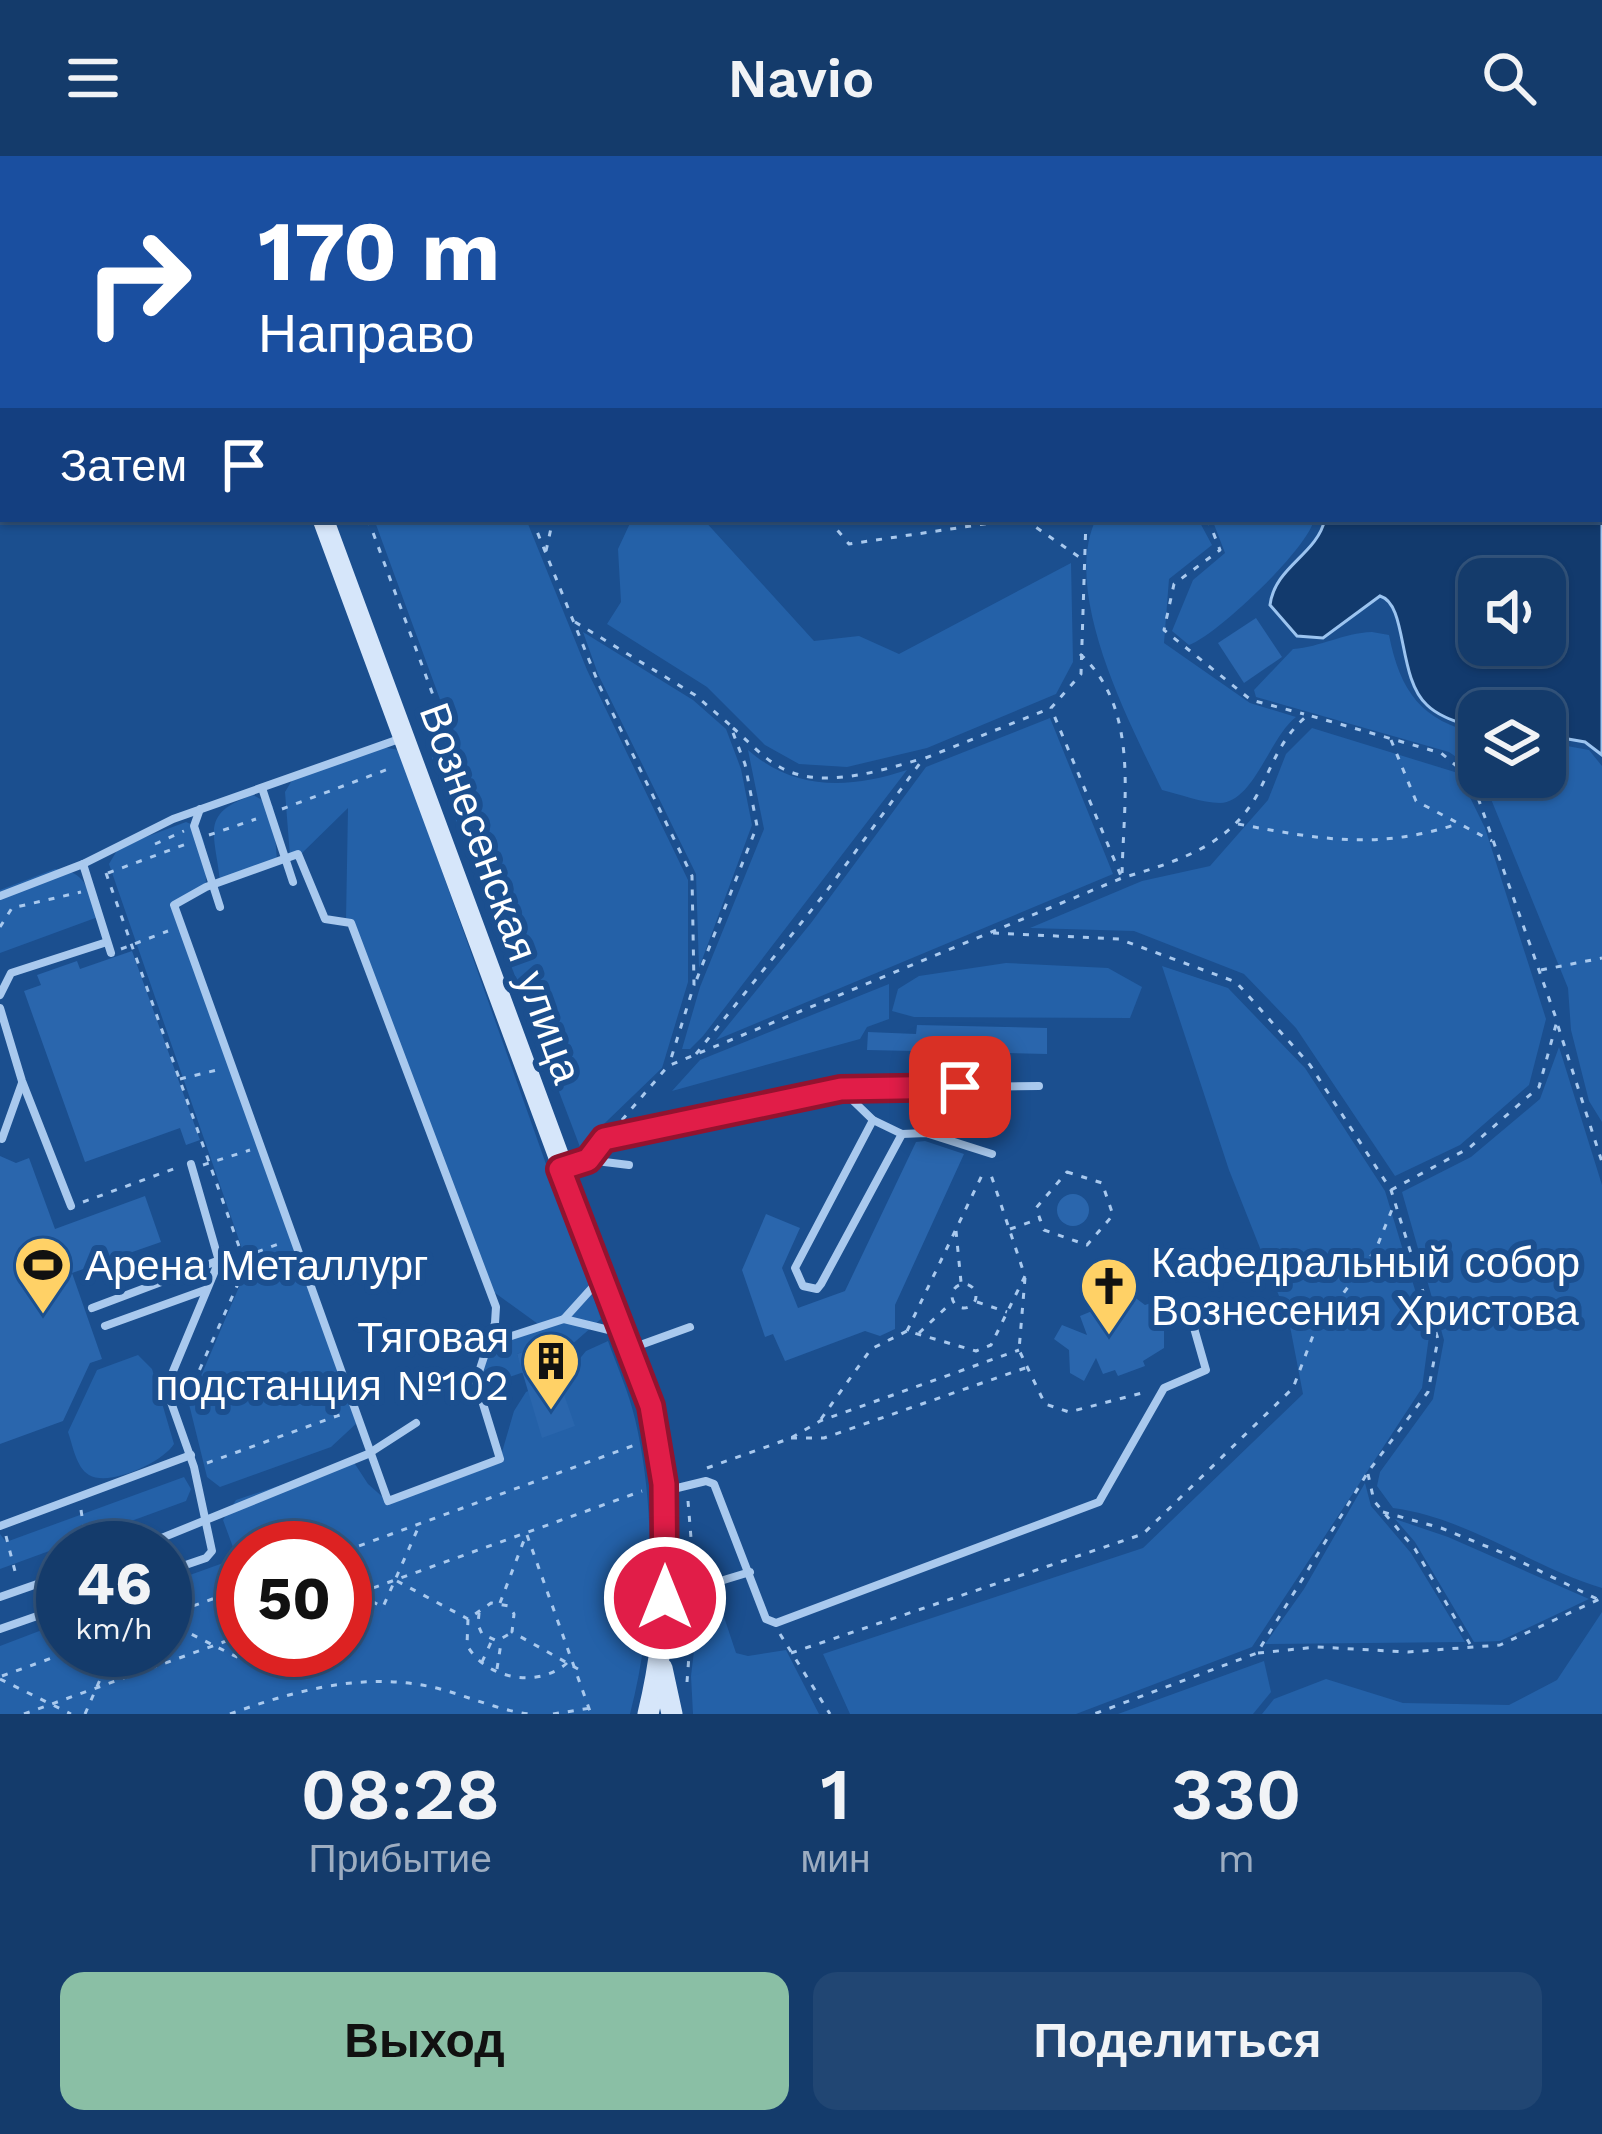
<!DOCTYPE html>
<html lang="ru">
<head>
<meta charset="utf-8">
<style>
  :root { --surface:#143b6b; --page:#214673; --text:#f1f3f6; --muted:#9dadc1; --line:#33557e; --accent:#8abfa5 }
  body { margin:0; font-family:"Work Sans",sans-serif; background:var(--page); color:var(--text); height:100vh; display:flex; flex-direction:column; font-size:45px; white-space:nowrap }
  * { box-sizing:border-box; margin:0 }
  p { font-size:39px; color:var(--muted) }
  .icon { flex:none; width:66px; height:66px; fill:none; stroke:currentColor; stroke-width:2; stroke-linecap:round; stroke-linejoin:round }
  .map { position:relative; height:1558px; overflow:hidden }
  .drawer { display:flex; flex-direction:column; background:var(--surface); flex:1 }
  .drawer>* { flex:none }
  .banner { position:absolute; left:0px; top:0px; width:1602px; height:366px; box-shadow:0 3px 9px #0004,0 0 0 3px var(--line); background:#1a4fa0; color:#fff; overflow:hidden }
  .fabs { position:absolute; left:1458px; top:402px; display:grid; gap:24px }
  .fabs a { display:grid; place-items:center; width:108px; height:108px; border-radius:24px; background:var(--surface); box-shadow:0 3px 9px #0004,0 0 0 3px var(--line); font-size:60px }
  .speed { position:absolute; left:36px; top:1365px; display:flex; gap:24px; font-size:60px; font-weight:700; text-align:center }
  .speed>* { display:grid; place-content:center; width:156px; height:156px; border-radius:50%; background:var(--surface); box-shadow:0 3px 9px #0004,0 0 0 3px var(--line); line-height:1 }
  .speed small { font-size:30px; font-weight:400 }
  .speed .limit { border:18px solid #d22; background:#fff; color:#111 }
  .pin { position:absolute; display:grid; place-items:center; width:102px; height:102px; color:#fff; margin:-51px; border-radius:24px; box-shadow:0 6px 18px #0006 }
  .me { position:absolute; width:132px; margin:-66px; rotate:0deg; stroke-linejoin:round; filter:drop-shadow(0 0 9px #0008) }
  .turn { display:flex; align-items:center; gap:42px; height:252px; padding:0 60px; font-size:54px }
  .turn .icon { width:156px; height:156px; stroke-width:2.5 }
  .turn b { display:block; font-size:84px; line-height:102px }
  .then { display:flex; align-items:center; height:114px; padding:0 60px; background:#0003; gap:24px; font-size:45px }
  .eta { display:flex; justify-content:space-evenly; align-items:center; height:204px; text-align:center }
  .eta b { font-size:72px; font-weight:600; line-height:84px }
  .cta { display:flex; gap:24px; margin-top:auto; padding:24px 60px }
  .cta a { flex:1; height:138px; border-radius:24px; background:var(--accent); color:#111; font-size:48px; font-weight:600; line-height:138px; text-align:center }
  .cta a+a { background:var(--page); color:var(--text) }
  header { display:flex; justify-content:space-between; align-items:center; height:156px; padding:0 60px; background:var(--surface); font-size:54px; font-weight:600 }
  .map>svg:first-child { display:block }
  .green { fill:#2461a8; fill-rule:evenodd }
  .water { fill:#123a6d; stroke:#9cc4f0; stroke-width:3; fill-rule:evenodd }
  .building { fill:#2a66ad }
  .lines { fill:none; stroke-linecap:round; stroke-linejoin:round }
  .path { stroke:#a9c9ee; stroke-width:3; stroke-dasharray:6 9; stroke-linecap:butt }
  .lane { stroke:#a9c9ee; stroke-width:8 }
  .secondary { stroke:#d6e6fa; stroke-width:21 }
  .route-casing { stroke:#92132f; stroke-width:30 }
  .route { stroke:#e11d48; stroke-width:21 }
  .labels { text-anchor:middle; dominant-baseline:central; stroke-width:12; stroke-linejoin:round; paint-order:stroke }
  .street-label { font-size:42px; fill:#fff; stroke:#1b4f8f }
  .poi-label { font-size:42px; fill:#fff; stroke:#1b4f8f; text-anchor:start }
</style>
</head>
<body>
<header><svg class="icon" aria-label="menu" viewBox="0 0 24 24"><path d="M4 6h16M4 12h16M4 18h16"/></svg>Navio<svg class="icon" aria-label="search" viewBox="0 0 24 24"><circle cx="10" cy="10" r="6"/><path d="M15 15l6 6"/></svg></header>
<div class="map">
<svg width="1602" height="1558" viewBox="0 0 1602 1558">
  <rect width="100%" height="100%" fill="#1b4f8f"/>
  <g class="green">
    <polygon points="374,363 526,363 587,514 688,724 688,826 662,912 580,991 428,591 453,579"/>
    <polygon points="632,363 703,363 814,485 859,480 899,498 1071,407 1073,506 1056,538 927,592 847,611 799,608 765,589 707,531 607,468 621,446 618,393"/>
    <path d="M1096,363H1198L1212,389L1169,423L1164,487L1250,547L1296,561C1269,582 1254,646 1220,647C1202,647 1179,638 1162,634C1129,566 1061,437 1096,363Z"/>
    <path d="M1212,363H1314C1310,391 1215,481 1189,489L1172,475L1193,424L1225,397Z"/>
    <polygon points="583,476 693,544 726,573 741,613 752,669 699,812 696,718 598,518"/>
    <path d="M1372,476L1389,479C1400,535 1421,565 1479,578V617L1449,596L1256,541L1254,534L1293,493C1321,491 1343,477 1372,476Z"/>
    <polygon points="1050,562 1113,718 716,884 811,767 926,611"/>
    <polygon points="1312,572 1458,617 1485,672 1546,863 1529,929 1460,989 1395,1020 1296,872 1244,818 1134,775 1030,772 1142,725 1210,710 1268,644 1286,598"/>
    <polygon points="1545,586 1589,594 1602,610 1602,966 1589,945 1571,874 1568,832 1482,621 1545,621"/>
    <polygon points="382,591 399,594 601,1163 553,1205 546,1187 517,1198 524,1216 477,1232 490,1187 538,1168 491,1134 346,764 348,652 300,699 290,700 285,636 294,621"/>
    <path d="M748,594C795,635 849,633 907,614L703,880L690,893H682L700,831L764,673Z"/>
    <path d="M253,639L273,650L277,705L220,726C215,676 199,658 253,639Z"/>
    <path d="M186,666C212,675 205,707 206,731L175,746L359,1265L331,1291L220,1331L207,1321L189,1248L248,1110L109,708L119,691Z"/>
    <path d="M55,713C86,714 89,735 98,761L0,797V734Z"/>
    <polygon points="1006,807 1108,812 1142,831 1130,862 914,861 892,855 898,833 919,820"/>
    <polygon points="1162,810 1228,832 1305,912 1385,1035 1429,1180 1422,1232 1252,1491 1076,1558 850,1558 823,1498 1143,1392 1303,1238 1289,1165 1229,1014"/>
    <polygon points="889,828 889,863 867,871 860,883 672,935 700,904"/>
    <path d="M1559,891L1602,1029V1432C1530,1410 1468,1362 1393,1352L1377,1330L1380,1316L1433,1243L1444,1184L1402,1036L1471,1001L1540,943Z"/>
    <path d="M608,1185C617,1210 629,1237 635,1263C657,1356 654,1466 630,1558H0V1490L63,1466V1494H165V1428L237,1402L223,1364L236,1344L353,1305L368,1328L386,1344L500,1303L514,1255L526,1236L568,1217L586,1195ZM243,1392H345V1494H243Z"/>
    <path d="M138,1199L152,1213L174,1288C163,1306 110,1331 89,1319C76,1311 73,1290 68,1276L97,1214Z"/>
    <polygon points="184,1321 191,1333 186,1345 0,1413 0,1378 6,1386"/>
    <polygon points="1365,1327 1371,1350 1411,1397 1465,1486 1265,1488 1304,1433"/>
    <polygon points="1395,1363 1448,1381 1589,1443 1500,1485 1474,1486 1415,1386"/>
    <polygon points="717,1440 736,1497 748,1500 786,1494 819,1558 693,1558 691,1520 700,1445"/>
    <polygon points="1602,1456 1602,1558 1262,1558 1274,1543 1326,1523 1403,1547 1509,1549 1557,1524"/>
    <polygon points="1264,1505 1271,1536 1253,1558 1118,1558"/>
  </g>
  <path class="water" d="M1004,0H1602V599L1585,586L1545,579V555H1479V574C1462,567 1440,562 1427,549C1397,522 1408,448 1380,440L1323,482L1297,480L1270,449C1275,410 1317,399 1325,363H1599V3ZM1479,423H1545V489H1479Z"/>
  <g class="building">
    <polygon points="1256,462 1282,501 1244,527 1218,487"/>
    <polygon points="132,795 200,984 186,989 180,972 85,1006 24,835 41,829 37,819 77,805 80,813"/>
    <polygon points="917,869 1047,872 1047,898 867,894 868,876 916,878"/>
    <polygon points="925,985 964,998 895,1149 895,1173 880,1180 865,1175 785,1205 773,1178 765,1181 742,1114 766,1058 800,1072 782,1112 798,1152 845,1135 916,986"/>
    <polygon points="0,1000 16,1007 29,1002 55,1073 145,1040 161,1086 72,1117 102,1203 90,1207 63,1265 0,1288"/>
    <circle cx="1073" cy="1054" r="16"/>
    <polygon points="1118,1138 1121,1145 1133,1140 1145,1149 1154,1146 1157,1156 1164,1156 1164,1192 1143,1205 1145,1210 1118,1220 1115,1214 1103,1218 1096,1202 1084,1225 1070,1217 1069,1194 1054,1183 1062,1169 1087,1179 1080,1160 1092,1155 1089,1149"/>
    <polygon points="546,1187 575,1270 542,1282 517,1198"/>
  </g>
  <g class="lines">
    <g class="path">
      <polyline points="233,0 234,3"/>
      <polyline points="336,0 339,3"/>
      <polyline points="640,0 646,3"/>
      <polyline points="950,0 957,3"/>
      <polyline points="657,3 657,0"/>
      <polyline points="368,363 447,577 426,585"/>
      <polyline points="532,363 600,531 692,720 694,829 669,909"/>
      <polyline points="828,363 849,388 1018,363"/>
      <polyline points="1024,363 1082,403"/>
      <polyline points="1086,363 1081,518 1051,552 1121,720"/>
      <polyline points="1208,363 1220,394 1174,428 1164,474 1251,544 1304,558"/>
      <polyline points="546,395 553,363"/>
      <polyline points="575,466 695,539 730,569 745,608 757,670 696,825"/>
      <path d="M1080,498C1141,553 1123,645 1122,721"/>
      <path d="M733,572C747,584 762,601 778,610C819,635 879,615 921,603"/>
      <polyline points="1391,584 1416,645 1492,685"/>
      <polyline points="282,653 391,612"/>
      <path d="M1238,668C1317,683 1377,694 1454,669"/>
      <polyline points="209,679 256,663"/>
      <polyline points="155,688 184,675"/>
      <polyline points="106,717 246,1110 186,1244"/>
      <polyline points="108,717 189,687"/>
      <polyline points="0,771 12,752 81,736"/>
      <polyline points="993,777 1119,783 1236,826 1310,909 1391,1034 1438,1183 1428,1236 1368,1316 1257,1497 1094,1558"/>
      <polyline points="121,793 168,775"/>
      <polyline points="1541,814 1602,802"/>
      <polyline points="1558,870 1602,1006"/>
      <polyline points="696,898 826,736 923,603 1051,552"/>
      <polyline points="180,923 217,914"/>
      <path d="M622,964L668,910L1122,722C1175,706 1228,691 1257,639C1273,609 1280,582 1308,559L1441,597L1471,622L1557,865L1539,931L1469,992L1391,1034"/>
      <polyline points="203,1009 250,994"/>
      <polygon points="1067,1016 1102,1027 1113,1059 1087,1089 1044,1074 1036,1052"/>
      <polyline points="83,1046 176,1012"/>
      <polyline points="1010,1073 1039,1063"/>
      <polyline points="956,1075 961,1126"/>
      <polyline points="243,1101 284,1086"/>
      <polyline points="1025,1122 1019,1194 1045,1248 1069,1256 1146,1236"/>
      <circle cx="964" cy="1140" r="12"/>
      <polyline points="977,1146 1007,1156"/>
      <polyline points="907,1175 985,1013"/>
      <polyline points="919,1177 951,1147"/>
      <polyline points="821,1263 871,1193 907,1175 976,1195 991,1189 1025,1120 989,1013"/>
      <polyline points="791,1282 824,1282 1028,1211"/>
      <polyline points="207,1307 345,1257"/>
      <polyline points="707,1312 791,1282 820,1265 1019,1194"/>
      <polyline points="1368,1318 1374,1345 1415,1393 1470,1488"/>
      <polyline points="688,1345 694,1419"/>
      <polyline points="81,1354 87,1392"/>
      <polyline points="1383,1356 1441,1372 1503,1397 1597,1443"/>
      <polyline points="527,1379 591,1558"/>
      <polyline points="6,1380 17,1423"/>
      <polyline points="345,1395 635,1289"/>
      <polyline points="397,1425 468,1463"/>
      <polyline points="345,1432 383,1451 419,1370"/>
      <polyline points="345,1442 642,1335"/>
      <polyline points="500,1447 526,1379"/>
      <polyline points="479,1457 478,1469 482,1478 497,1485 511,1477"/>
      <polyline points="165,1460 243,1432"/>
      <polyline points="165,1465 241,1503 244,1494"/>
      <polyline points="780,1478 830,1558"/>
      <polyline points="791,1497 1143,1378 1293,1232 1314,1177 1376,1093 1393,1051"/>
      <polyline points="1258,1497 1317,1491 1408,1496 1500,1489 1602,1442"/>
      <polyline points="482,1506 492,1484"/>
      <path d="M567,1507C538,1533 485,1523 467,1489L468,1463L491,1447L509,1450L514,1458L512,1476L578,1513"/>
      <polyline points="497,1513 501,1487"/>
      <polyline points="2,1520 74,1494"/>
      <polyline points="0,1523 71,1558"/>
      <polyline points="687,1526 693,1446"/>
      <polyline points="24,1558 243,1479"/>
      <polyline points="85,1558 113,1494"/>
      <path d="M230,1558C296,1534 369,1514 440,1533C470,1541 498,1554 529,1558"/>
      <polyline points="553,1558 591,1552"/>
    </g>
    <g class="lane">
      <polyline points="0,80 3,78"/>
      <polyline points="262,632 293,726"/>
      <polyline points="200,653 194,670 220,751"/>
      <polygon points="298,698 325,763 351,767 496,1151 495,1167 476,1225 500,1303 388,1345 174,749 206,731"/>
      <polyline points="83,708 173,663 402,582"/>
      <polyline points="0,740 83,708 111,797"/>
      <polyline points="0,839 11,817 107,786"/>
      <polyline points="0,852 22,925 71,1050"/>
      <polyline points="842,934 873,964 902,978 926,977 992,998"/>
      <polyline points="873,964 795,1112 803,1130 817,1133 821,1128 902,978"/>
      <polyline points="2,983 22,927"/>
      <polyline points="588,1004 629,1009"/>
      <polyline points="566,1011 588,1004 605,983 841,933 1039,930"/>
      <polyline points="92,1152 217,1105"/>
      <polyline points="564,1163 617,1176"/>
      <polyline points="105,1170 205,1134"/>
      <polyline points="490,1187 564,1163 601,1122"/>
      <polyline points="632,1192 690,1171"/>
      <polyline points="665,1335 706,1325 714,1328 766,1463 776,1467 1099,1346 1164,1232 1206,1214 1188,1151"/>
      <polyline points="0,1370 191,1299"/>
      <polyline points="137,1392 368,1298 416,1267"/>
      <polyline points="165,1416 206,1402 212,1395 194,1311 166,1232 219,1105 191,1008"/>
      <polyline points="671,1440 750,1416"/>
      <polyline points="0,1441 63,1419"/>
      <polyline points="0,1473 63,1451"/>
    </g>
    <g class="secondary">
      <polyline points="179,0 181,3"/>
      <path d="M323,363L651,1250C672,1349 672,1459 648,1558"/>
      <polyline points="662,1512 672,1558"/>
    </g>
  </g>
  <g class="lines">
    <defs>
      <polyline id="route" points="665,1442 664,1328 651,1250 560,1013 588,1004 604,983 841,933 960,931"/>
    </defs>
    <use href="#route" class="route-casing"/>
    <use href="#route" class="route"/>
  </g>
  <defs>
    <symbol id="stadium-pin" viewBox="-11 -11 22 30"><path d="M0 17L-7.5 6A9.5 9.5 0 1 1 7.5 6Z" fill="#ffd166" stroke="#1b4f8f"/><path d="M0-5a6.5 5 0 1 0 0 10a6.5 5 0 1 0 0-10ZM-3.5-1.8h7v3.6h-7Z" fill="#111"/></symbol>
    <symbol id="church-pin" viewBox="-11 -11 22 30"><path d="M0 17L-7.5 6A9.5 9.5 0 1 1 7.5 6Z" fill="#ffd166" stroke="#1b4f8f"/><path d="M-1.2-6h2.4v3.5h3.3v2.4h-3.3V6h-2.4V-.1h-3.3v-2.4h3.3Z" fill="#111"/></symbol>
    <symbol id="building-pin" viewBox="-11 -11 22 30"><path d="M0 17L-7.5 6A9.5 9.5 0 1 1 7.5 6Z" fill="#ffd166" stroke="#1b4f8f"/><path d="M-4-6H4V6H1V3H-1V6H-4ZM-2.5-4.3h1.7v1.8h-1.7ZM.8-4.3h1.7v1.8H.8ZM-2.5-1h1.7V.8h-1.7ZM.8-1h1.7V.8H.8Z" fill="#111"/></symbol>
  </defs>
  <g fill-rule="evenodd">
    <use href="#stadium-pin" x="10" y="1076" width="66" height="90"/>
    <use href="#church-pin" x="1076" y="1097" width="66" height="90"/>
    <use href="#building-pin" x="518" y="1172" width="66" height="90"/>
  </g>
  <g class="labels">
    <g class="street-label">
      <text transform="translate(501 737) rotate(70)">Вознесенская улица</text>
    </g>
    <g class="poi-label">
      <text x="1151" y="1106">Кафедральный собор<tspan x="1151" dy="48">Вознесения Христова</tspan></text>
      <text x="85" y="1109">Арена Металлург</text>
      <text x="509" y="1181" text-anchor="end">Тяговая<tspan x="509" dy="48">подстанция №102</tspan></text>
    </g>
  </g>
</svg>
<div class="fabs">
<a><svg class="icon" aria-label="sound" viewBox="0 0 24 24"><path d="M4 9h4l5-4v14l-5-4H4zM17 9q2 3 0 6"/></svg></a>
<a><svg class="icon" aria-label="layers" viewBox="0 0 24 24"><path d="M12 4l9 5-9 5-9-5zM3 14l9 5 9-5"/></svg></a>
</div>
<div class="speed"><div>46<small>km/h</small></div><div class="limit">50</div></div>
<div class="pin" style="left:960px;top:931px;background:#d93025"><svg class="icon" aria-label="arrive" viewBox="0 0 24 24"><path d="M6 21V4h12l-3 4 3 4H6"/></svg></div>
<svg class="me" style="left:665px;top:1442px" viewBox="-20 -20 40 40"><circle r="17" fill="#e11d48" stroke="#fff" stroke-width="3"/><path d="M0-11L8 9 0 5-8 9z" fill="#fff"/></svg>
<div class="banner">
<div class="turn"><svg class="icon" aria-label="right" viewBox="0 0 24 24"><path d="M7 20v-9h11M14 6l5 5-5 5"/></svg><div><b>170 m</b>Направо</div></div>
<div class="then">Затем<svg class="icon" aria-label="arrive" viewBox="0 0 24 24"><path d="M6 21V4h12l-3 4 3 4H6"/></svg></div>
</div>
</div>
<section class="drawer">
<div class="eta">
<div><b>08:28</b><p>Прибытие</p></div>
<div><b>1</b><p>мин</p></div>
<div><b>330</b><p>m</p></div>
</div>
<div class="cta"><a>Выход</a><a>Поделиться</a></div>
</section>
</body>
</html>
